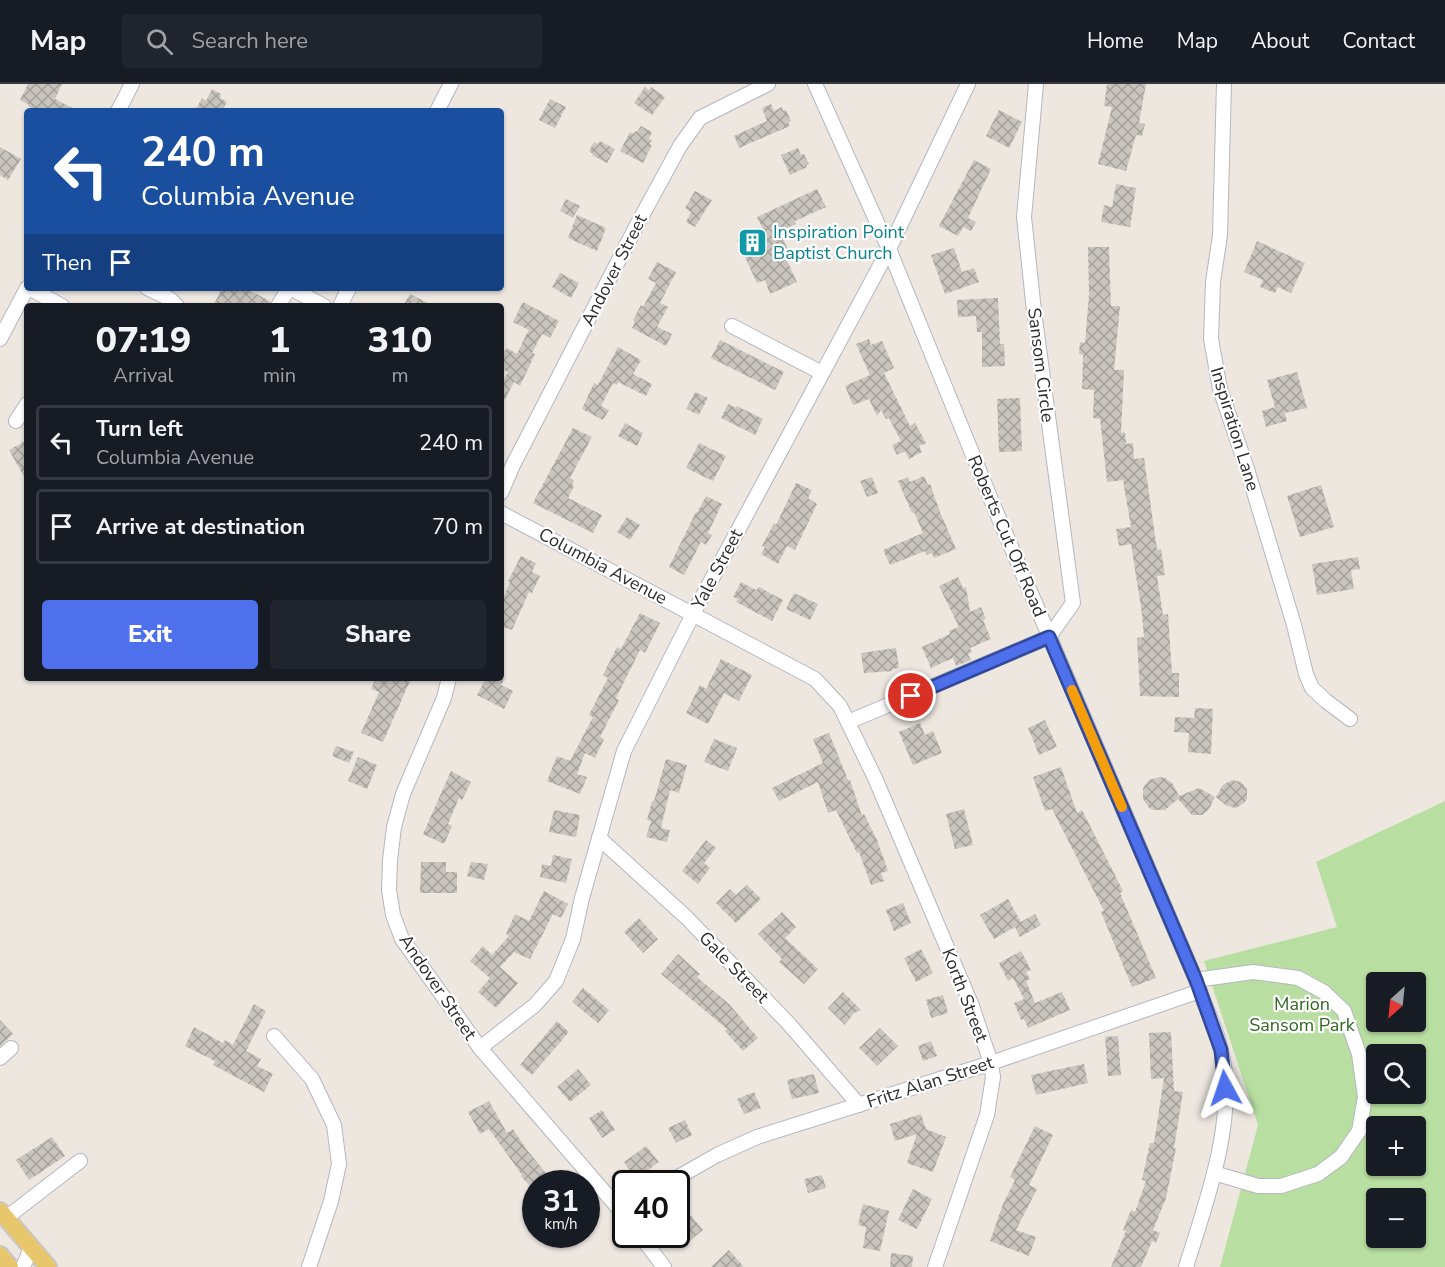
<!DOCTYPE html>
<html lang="en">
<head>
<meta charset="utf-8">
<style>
  :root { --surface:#171b24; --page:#20242c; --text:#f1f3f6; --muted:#9ea1a6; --line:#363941; --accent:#4e70ed }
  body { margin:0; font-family:"Nunito Sans",sans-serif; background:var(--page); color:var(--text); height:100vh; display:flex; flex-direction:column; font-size:22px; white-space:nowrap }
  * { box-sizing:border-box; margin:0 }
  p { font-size:20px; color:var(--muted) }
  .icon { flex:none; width:33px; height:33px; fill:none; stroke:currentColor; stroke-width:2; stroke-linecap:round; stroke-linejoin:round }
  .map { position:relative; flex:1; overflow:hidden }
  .side { position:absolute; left:24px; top:219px; width:480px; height:378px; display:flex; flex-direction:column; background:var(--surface); border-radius:6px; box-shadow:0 2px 4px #0004 }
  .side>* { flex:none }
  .top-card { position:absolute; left:24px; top:24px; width:480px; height:183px; border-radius:6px; box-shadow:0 2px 4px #0004; background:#1a4fa0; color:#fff; overflow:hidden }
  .needle { width:39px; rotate:207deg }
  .controls { position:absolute; left:1366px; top:888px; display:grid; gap:12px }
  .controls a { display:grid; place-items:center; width:60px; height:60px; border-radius:6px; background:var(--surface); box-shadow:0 2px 4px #0004; font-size:30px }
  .speed { position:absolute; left:522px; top:1086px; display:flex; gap:12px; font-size:30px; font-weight:700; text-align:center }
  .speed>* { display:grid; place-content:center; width:78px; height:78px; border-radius:50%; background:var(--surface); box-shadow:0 2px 4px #0004; line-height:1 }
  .speed small { font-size:15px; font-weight:400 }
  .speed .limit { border:3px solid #111; border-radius:9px; background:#fff; color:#111 }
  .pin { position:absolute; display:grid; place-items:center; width:51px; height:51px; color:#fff; margin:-26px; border:3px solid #fff; border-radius:50%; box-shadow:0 2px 6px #0007 }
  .me { position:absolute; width:66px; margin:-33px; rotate:355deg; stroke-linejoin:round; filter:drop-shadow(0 0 4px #0008) }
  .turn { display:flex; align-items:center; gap:21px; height:126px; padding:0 18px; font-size:27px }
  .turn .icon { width:78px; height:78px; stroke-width:2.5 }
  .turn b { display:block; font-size:42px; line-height:51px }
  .then { display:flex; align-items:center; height:57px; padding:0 18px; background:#0003; gap:12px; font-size:22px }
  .eta { display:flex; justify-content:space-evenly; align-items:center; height:102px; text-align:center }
  .eta b { font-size:36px; font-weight:800; line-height:42px }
  .action { display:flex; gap:12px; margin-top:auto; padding:12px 18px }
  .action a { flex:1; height:69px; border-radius:6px; background:var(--accent); color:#fff; font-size:24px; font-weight:800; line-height:69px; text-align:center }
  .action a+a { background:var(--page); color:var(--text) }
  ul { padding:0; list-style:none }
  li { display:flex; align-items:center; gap:18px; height:75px; margin:0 12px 9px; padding:0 6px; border:3px solid var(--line); border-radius:6px }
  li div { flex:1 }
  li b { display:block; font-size:22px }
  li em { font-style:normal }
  header { display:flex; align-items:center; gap:36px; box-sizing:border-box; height:84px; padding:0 30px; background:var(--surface); border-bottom:2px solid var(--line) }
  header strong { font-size:28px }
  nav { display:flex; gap:33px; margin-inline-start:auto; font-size:21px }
  .search { width:420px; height:54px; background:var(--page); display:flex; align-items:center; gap:15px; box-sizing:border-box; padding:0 21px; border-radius:6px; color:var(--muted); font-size:22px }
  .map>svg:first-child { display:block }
  .grass { fill:#b8dfa1; fill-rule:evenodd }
  .building { fill:url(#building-cross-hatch) }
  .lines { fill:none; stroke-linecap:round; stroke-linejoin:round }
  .minor-casing { stroke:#b4b7bf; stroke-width:16 }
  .major-casing { stroke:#c8c8c8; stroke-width:20 }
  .minor { stroke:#fff; stroke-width:14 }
  .major { stroke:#e7c66c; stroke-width:16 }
  .route-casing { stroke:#33499a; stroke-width:15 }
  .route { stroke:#4e70ed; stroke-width:10 }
  .slow { stroke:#f59e0b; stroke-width:10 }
  .labels { text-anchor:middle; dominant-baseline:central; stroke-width:4.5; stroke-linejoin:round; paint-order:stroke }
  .culture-label { font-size:18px; fill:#0d838f; stroke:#fff; text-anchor:start }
  .street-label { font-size:18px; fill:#2d2d2d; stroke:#fff }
  .park-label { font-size:18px; fill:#316621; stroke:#fff }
</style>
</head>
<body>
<header>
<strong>Map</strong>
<div class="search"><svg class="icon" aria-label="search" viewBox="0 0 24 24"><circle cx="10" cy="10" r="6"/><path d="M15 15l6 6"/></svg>Search here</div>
<nav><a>Home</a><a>Map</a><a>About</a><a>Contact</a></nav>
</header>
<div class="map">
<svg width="1445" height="1183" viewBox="0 0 1445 1183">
  <defs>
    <pattern id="building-cross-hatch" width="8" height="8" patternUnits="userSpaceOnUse" patternTransform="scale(1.5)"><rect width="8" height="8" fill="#c9c5be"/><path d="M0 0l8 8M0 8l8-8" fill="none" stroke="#a4a09b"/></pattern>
  </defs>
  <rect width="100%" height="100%" fill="#ede7e0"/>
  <path class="grass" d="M1445,717V1183H1220L1258,1041L1204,877L1337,843L1316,778ZM1377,898H1416V938H1377ZM1377,970H1416V1010H1377ZM1377,1042H1416V1082H1377ZM1377,1114H1416V1154H1377Z"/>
  <g class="building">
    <polygon points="28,0 62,0 55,15 78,27 37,27 28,22 29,21 20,16"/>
    <polygon points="1107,0 1146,0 1139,39 1145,40 1142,52 1136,51 1126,87 1098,80 1112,23 1104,22"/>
    <polygon points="645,3 649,6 651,3 665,13 652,31 634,19"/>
    <polygon points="212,5 221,10 220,14 227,18 223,25 227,27 195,27 202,14 206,17"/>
    <polygon points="550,15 566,23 555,44 539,36"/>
    <polygon points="771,20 774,27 782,23 783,27 786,26 791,37 788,38 790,42 739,64 734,52 767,37 762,24"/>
    <polygon points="999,26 1022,38 1009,64 986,52"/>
    <polygon points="641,42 652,48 649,55 652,56 649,60 652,61 643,79 620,67 630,48 634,50 635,47 637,48"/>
    <polygon points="600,57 615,65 607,79 592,71 593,70 589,67 594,58 598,60"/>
    <polygon points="0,63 21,75 8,96 0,91"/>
    <polygon points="798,64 801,71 804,70 809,80 806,81 807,83 790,91 781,71"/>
    <polygon points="974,76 991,85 968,134 976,138 971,147 963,143 958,152 939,142"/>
    <polygon points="1116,100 1136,104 1130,143 1101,138 1104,121 1112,123"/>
    <polygon points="817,105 826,123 795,137 796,140 780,147 788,166 783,168 797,198 770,210 765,196 757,199 737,156 763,145 757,133"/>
    <polygon points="695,107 712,116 695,143 686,138 691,128 685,124"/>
    <polygon points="566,115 580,122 573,134 560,127"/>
    <polygon points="577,131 606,144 597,167 568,154"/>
    <polygon points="1257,157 1305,179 1291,209 1278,203 1275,209 1260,203 1263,196 1244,188"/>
    <polygon points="1088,163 1109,163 1111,222 1120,222 1114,286 1124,286 1121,349 1125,348 1126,360 1133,359 1134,375 1144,374 1157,466 1161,465 1165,491 1157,492 1163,531 1168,530 1172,589 1179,589 1179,613 1140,612 1137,554 1144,553 1142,530 1131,460 1119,462 1116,445 1131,443 1123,396 1107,398 1100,335 1093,334 1094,306 1082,305 1083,271 1079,270 1080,258 1085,259 1089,210"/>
    <polygon points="954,164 962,188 974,184 979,198 945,210 931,171"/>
    <polygon points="657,178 676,188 660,219 668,223 657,243 672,250 666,262 632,244 635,238 633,236 641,221 643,223 656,199 648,195"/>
    <polygon points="560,189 579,199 571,214 552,203"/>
    <polygon points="222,204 245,204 270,217 269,222 213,222"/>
    <polygon points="410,210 434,222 403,222"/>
    <polygon points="998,214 1000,260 1004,260 1005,282 982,283 982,248 977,248 976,232 958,233 957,216"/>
    <polygon points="523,218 559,237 550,254 542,250 532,269 535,270 520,302 514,298 504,317 501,316 501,301 508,288 501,284 501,265 505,267 507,264 517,270 526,251 529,246 513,238"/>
    <polygon points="869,255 871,261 882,257 894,284 884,289 910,342 915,339 926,359 919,362 922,368 909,375 905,367 897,371 892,361 901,357 889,334 886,335 881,326 877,332 869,315 853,321 845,302 870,291 856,260"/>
    <polygon points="720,256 784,288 775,306 711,274"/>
    <polygon points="618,263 641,276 633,290 652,300 646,312 618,298 617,301 613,299 601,322 609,326 603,336 582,325 594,299 598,301"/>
    <polygon points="1297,288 1307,324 1285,329 1287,337 1266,343 1262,327 1275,323 1267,296"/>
    <polygon points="695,308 708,314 699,331 686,325"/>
    <polygon points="1020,314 1022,367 999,368 997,315"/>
    <polygon points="728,320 736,324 737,322 763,335 755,351 721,334"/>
    <polygon points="625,339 643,349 637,362 618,352"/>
    <polygon points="573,344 592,353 570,394 574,396 572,400 574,402 568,414 602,431 593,449 533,419"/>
    <polygon points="27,356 27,398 9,366"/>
    <polygon points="699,359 726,372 713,397 686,384"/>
    <polygon points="924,392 928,401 930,400 940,428 956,465 934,474 932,469 927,471 925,467 890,481 883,466 923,449 914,428 912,429 898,397 908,393 910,398"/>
    <polygon points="872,393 878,409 867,413 860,397"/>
    <polygon points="796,399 812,406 808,414 817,420 795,466 787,462 778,480 761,470 765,463 762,462 774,439 776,441"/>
    <polygon points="1321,401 1334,443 1300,453 1287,412"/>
    <polygon points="706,412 722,420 708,449 712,451 706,461 701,458 684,491 669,483 696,428 697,429"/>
    <polygon points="627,433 640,441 630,456 617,448"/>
    <polygon points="521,472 536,479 532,488 540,492 532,509 529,508 512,546 501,542 501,520 510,498 508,497"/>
    <polygon points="1358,473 1360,485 1351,486 1354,505 1317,511 1312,480"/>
    <polygon points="958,493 963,504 966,503 970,528 981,523 986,535 983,536 991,555 970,564 972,568 968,570 971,576 956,582 953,574 931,584 922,563 950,550 949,547 959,543 939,502"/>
    <polygon points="741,498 756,506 759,503 783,516 772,537 736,518 738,515 733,513"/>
    <polygon points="794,509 818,520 810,536 786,525"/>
    <polygon points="640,529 660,539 645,569 640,566 616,614 619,616 600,653 604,655 595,674 585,669 577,690 587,693 580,710 547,697 557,672 570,677 593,633 589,631 608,594 603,591 617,563 621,565"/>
    <polygon points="896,564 899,584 892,585 892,587 864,589 861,569"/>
    <polygon points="721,575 752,591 739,617 724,609 708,640 686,629 700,601 706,605"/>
    <polygon points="376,594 403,594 410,597 383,658 361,649 379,608 371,605"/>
    <polygon points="486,594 505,594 501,601 513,607 504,625 477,611"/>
    <polygon points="1195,624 1213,625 1211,670 1188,668 1189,649 1174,648 1175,633 1194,634"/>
    <polygon points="1045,636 1057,663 1039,671 1028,644"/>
    <polygon points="920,639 925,651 933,647 942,669 913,681 899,648"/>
    <polygon points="829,649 848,696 850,696 862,732 864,730 877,756 888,787 881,789 884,797 871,801 859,768 857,769 836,726 828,729 818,698 779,717 772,704 823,679 813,655"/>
    <polygon points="714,655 737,664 728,687 704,678"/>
    <polygon points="336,662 354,668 349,679 332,672"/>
    <polygon points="358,673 377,681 367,705 348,697"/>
    <polygon points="666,675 687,681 679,709 670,706 661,744 670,746 667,758 646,753 651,737 647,736 652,717 654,717"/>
    <polygon points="1061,683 1077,729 1082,726 1123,807 1120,809 1156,894 1132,903 1101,828 1104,827 1052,725 1045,727 1033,693"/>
    <polygon points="451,687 471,698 462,716 459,714 448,740 452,742 444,760 423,750"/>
    <polygon points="1160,693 1165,694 1173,700 1179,712 1199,704 1215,713 1209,725 1202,731 1192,731 1178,715 1165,726 1154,726 1149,724 1143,715 1143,704 1149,696"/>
    <polygon points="1232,696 1241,698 1247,705 1247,715 1244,719 1236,724 1227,722 1216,713 1223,701"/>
    <polygon points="964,725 973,761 955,765 946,730"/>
    <polygon points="554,726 580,731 576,753 549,748"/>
    <polygon points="706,756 716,764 704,779 710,784 698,800 682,787"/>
    <polygon points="553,771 572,775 566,799 540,793 542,780 551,782"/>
    <polygon points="421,778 446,778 446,788 457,788 457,809 420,809"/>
    <polygon points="471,778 488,780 484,796 467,792"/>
    <polygon points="747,801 761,815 736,839 716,819 730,805 736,811"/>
    <polygon points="544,807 568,820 561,834 553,830 530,875 514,868 500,883 518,899 496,924 478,908 490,894 470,877 483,862 492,871 509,852 506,850 515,830 529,837"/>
    <polygon points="1008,815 1021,838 1035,830 1041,841 1020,853 1015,843 994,855 980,831"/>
    <polygon points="903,819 911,839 894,847 886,826"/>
    <polygon points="782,828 796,843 785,854 818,885 804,900 779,878 782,875 758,850"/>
    <polygon points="639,834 658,855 643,869 624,848"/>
    <polygon points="921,865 933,889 916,898 904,874"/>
    <polygon points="1021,867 1031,886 1026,888 1030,895 1026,897 1035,919 1062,908 1070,926 1028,944 1024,935 1021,936 1014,919 1024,915 1013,894 1008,897 999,879"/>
    <polygon points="678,870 700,890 697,893 729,920 758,954 743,967 725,947 727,945 661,890"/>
    <polygon points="583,904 609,926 598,939 572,918"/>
    <polygon points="843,908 861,926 854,929 845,941 828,924"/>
    <polygon points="943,911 948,929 931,934 926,916"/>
    <polygon points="254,920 266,927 246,967 261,975 257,982 273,990 264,1008 213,981 215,977 185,962 194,943 223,959 225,956 233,961"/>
    <polygon points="0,936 13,950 0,962"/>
    <polygon points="557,937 569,948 532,991 520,981"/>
    <polygon points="880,944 898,962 877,982 859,964"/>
    <polygon points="1171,948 1174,1007 1183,1008 1174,1064 1176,1064 1166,1114 1153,1146 1160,1149 1156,1159 1152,1157 1141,1183 1111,1183 1126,1147 1123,1146 1131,1126 1135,1128 1146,1097 1142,1096 1150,1059 1154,1059 1164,994 1151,995 1149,949"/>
    <polygon points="1118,952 1121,991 1108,992 1105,953"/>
    <polygon points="931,957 937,972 923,977 918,962"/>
    <polygon points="1084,980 1088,999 1036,1011 1031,991"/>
    <polygon points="578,985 591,1001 570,1018 557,1003"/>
    <polygon points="814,990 819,1009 792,1015 787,996"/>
    <polygon points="754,1008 761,1024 744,1030 737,1015"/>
    <polygon points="489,1017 507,1049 513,1045 527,1066 555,1100 536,1100 536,1109 521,1092 522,1091 489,1045 480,1050 468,1028"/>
    <polygon points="602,1026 615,1046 602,1054 589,1034"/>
    <polygon points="921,1030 926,1045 946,1053 933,1088 907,1079 917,1050 895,1057 890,1040"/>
    <polygon points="685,1036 692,1051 676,1059 668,1044"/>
    <polygon points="1035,1042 1053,1051 1029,1101 1037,1105 1016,1146 1036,1153 1029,1172 990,1157 1003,1120 1015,1096 1010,1093"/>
    <polygon points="52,1053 65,1072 29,1096 16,1076"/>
    <polygon points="646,1062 659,1078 636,1095 624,1078"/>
    <polygon points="822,1091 826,1104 808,1109 804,1095"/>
    <polygon points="913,1105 932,1115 917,1145 898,1136"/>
    <polygon points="863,1120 889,1127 880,1167 863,1164 866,1143 858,1141"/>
    <polygon points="683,1122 703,1146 686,1160 676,1149 676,1128"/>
    <polygon points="729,1166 744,1183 711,1183"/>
    <polygon points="891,1169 913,1172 912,1183 890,1183"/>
  </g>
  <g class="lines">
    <defs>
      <g id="minor">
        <path d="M815,0L889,165L992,418L1196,896C1203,920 1216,942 1221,966C1238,1034 1206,1118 1186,1183"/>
        <polyline points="1224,0 1220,151 1213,198 1211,255 1220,305 1247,385 1294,541 1306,590 1312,604 1326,617 1350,635"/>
        <polyline points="118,27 132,0"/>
        <polyline points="437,27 451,0"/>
        <polyline points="29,204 62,222"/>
        <polyline points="147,204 170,215 177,222"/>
        <polyline points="290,204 324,222"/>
        <polyline points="278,222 289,204"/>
        <polyline points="340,222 349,204"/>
        <polyline points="732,242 822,289"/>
        <polyline points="0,255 27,204"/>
        <polyline points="16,337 27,320"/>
        <polyline points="501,409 513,381 638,139 680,62 700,34 768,0"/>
        <polyline points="501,429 815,595 840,622 875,694 972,922 991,979 993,993 987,1031 935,1183"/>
        <polyline points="449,594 444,614 403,710 394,743 390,776 389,806 393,831 402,855 480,964 626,1133"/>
        <polyline points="848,638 1049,553 1073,519 1034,227 1024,133 1036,0"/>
        <polyline points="599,754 686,833 789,940 859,1021"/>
        <polyline points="1196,896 1253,888 1298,894 1324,908 1344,927 1359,970 1365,1013 1359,1047 1341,1073 1318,1090 1281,1102 1258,1102 1214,1089"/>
        <polyline points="274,952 312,995 334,1041 339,1080 331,1117 309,1183"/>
        <polyline points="480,964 535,921 556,897 573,855 582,814 624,667 693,530 889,165 968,0"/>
        <polyline points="0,974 11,964"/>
        <polyline points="666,1100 717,1071 757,1053 991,979 1200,907"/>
        <polyline points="6,1134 80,1077"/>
        <polyline points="639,1150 664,1183"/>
        <polyline points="23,1183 31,1164"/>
      </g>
      <g id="major">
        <polyline points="0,1127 48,1183"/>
        <polyline points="0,1171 10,1183"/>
      </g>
    </defs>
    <use href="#minor" class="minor-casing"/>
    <use href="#major" class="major-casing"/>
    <use href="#minor" class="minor"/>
    <use href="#major" class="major"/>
  </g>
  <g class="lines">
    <defs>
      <polyline id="route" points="911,612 1049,553 1196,896 1221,966 1225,1004"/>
    </defs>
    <use href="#route" class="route-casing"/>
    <use href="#route" class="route"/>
    <polyline class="slow" points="1072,606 1122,723"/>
  </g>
  <defs>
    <symbol id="building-square" viewBox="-11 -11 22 22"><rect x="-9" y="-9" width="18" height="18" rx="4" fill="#0f9aa8" stroke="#fff"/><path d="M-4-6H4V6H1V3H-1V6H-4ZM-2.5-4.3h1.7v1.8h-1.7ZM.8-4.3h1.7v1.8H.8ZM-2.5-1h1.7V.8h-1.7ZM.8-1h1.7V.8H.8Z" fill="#fff"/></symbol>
  </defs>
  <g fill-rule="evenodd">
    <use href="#building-square" x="736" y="142" width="33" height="33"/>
  </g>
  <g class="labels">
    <g class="culture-label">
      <text x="773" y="148">Inspiration Point<tspan x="773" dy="21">Baptist Church</tspan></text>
    </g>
    <g class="street-label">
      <text transform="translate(614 186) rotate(-63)">Andover Street</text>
      <text transform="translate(1041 281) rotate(83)">Sansom Circle</text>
      <text transform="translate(1235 345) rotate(73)">Inspiration Lane</text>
      <text transform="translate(1007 452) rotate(67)">Roberts Cut Off Road</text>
      <text transform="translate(603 482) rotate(28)">Columbia Avenue</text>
      <text transform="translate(717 485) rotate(-62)">Yale Street</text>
      <text transform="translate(734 883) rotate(46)">Gale Street</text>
      <text transform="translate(438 903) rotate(56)">Andover Street</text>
      <text transform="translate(965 911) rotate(69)">Korth Street</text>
      <text transform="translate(930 998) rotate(-18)">Fritz Alan Street</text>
    </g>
    <g class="park-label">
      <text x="1302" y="920">Marion<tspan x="1302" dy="21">Sansom Park</tspan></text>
    </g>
  </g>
</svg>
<div class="controls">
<a><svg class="needle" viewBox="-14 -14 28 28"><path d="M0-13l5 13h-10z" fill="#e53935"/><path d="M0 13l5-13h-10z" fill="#9ea1a6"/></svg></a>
<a><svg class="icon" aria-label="search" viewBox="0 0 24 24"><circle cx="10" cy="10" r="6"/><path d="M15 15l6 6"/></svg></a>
<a>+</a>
<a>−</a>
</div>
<div class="speed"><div>31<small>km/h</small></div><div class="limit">40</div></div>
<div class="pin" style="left:911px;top:612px;background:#d93025"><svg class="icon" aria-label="arrive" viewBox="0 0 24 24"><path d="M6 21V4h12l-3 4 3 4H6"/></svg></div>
<svg class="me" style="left:1225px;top:1004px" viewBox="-20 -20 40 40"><path d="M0-17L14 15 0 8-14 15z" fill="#4e70ed" stroke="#fff" stroke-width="4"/></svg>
<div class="top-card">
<div class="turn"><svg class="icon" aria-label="left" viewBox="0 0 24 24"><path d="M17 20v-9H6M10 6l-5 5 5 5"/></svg><div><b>240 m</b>Columbia Avenue</div></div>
<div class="then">Then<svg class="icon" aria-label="arrive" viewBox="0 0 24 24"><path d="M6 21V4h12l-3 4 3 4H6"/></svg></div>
</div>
<section class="side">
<div class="eta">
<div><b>07:19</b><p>Arrival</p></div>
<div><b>1</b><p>min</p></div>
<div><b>310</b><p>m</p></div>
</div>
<ul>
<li><svg class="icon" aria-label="left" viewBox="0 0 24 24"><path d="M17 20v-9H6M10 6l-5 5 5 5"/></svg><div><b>Turn left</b><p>Columbia Avenue</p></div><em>240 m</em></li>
<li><svg class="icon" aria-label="arrive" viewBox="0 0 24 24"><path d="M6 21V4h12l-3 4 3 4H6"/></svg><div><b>Arrive at destination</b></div><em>70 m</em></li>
</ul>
<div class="action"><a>Exit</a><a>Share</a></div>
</section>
</div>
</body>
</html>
